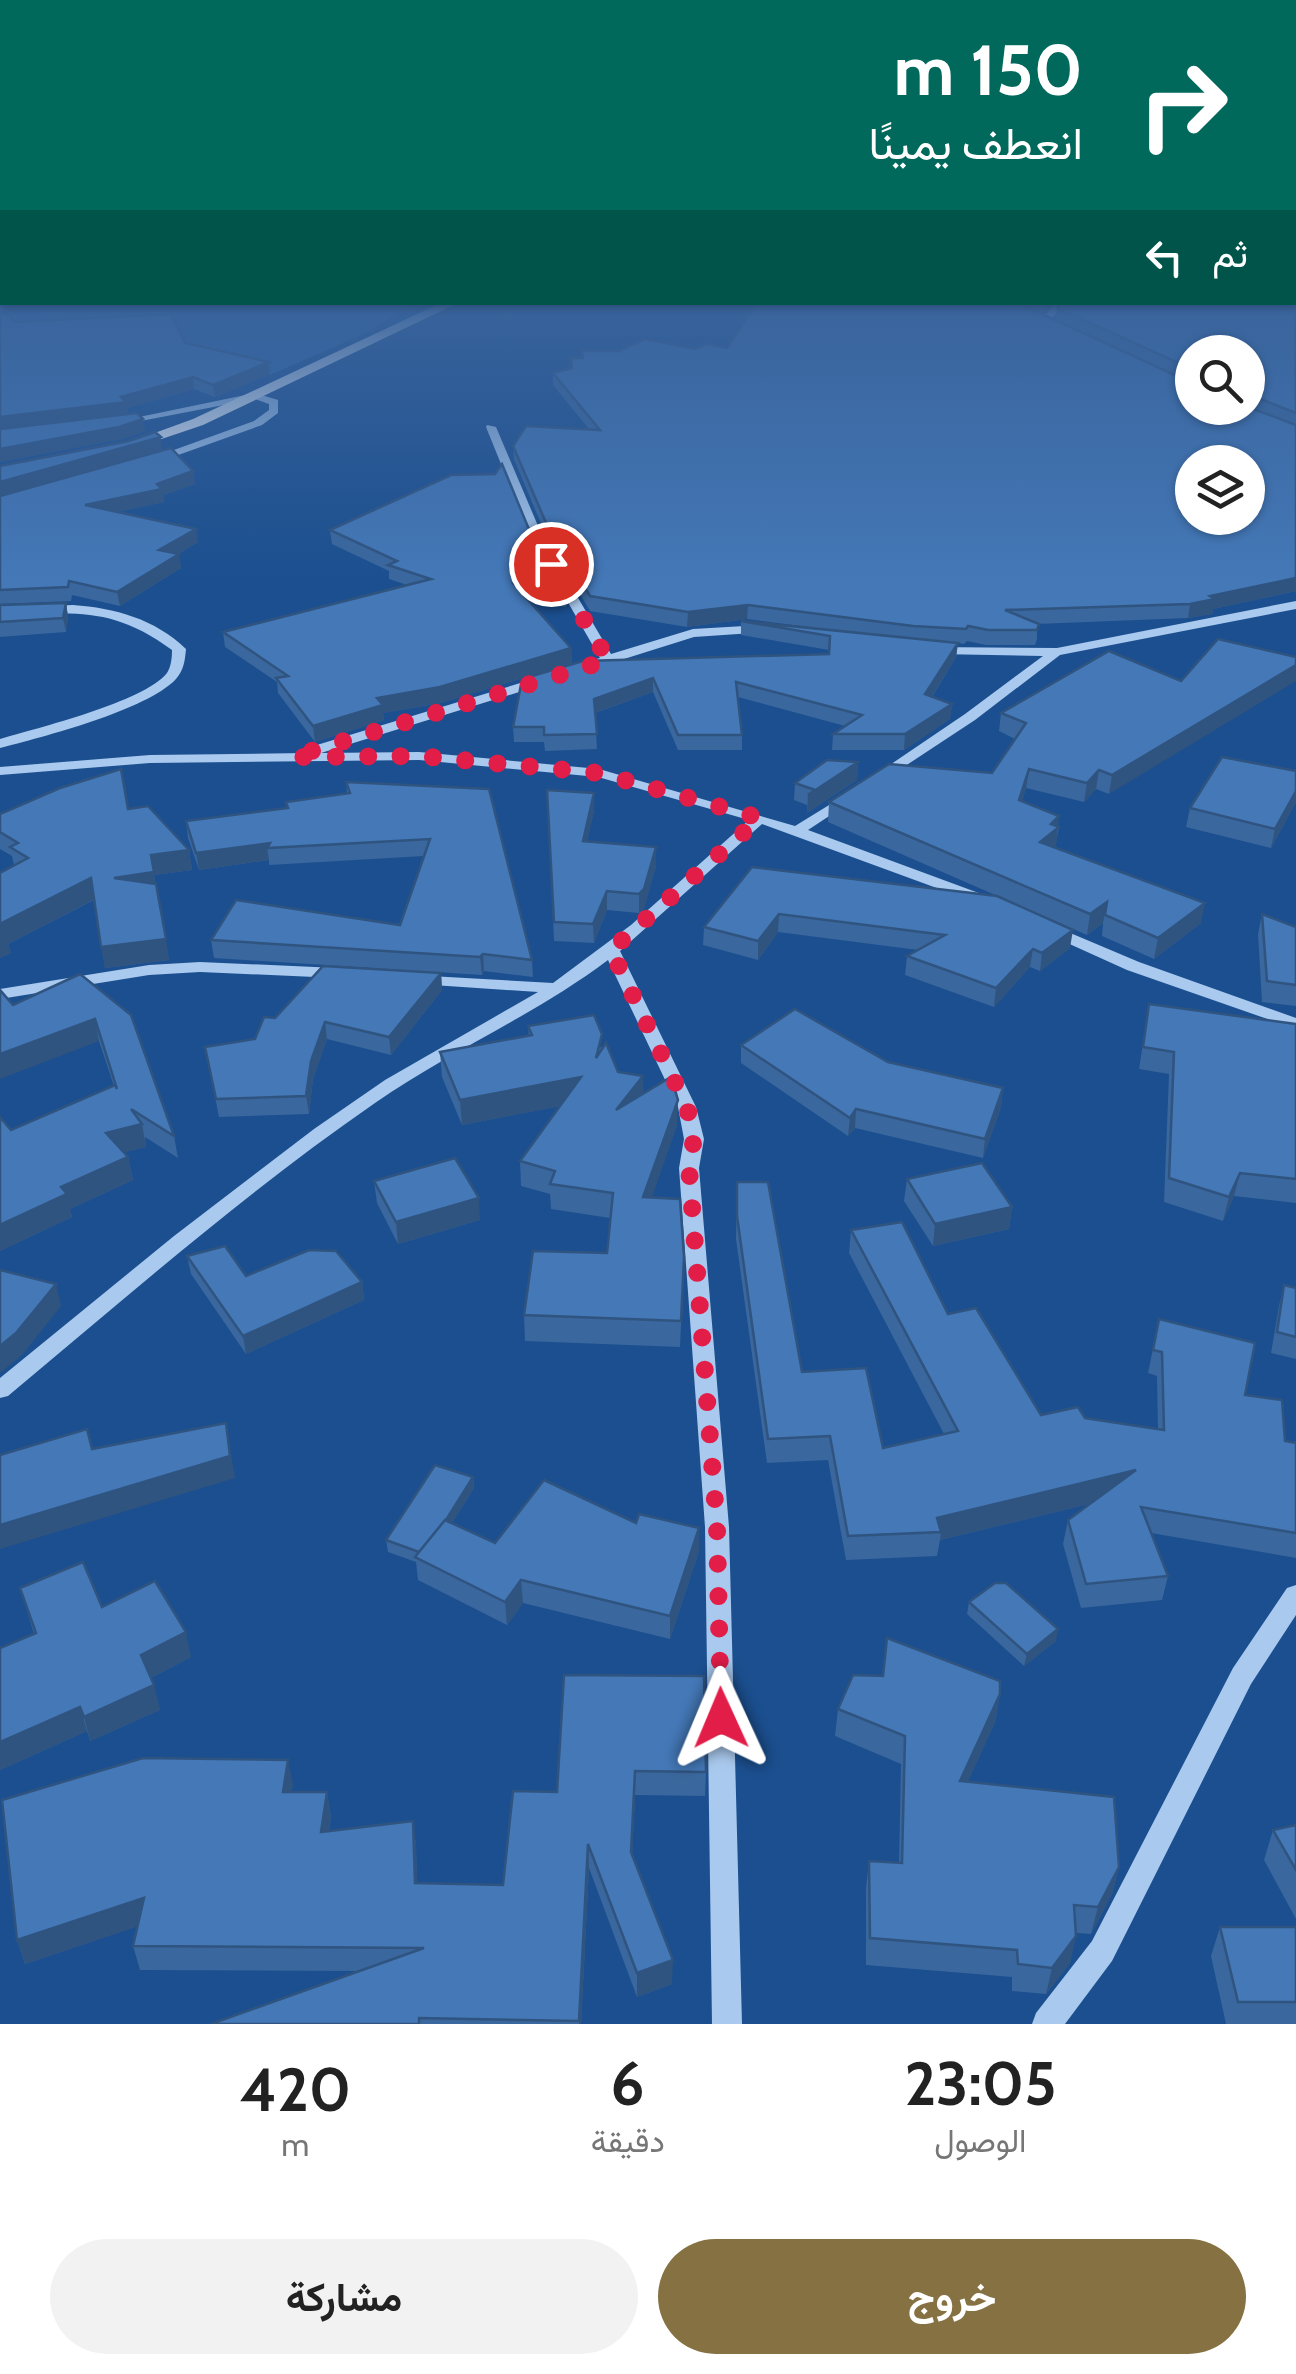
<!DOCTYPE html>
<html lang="ar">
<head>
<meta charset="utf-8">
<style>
  :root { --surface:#fff; --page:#f2f2f2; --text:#222; --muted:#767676; --accent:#857141 }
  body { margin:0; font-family:Cabin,Vazirmatn,sans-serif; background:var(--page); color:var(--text); direction:rtl; height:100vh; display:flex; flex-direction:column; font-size:38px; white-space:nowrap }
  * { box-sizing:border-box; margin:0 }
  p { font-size:32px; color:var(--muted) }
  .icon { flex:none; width:55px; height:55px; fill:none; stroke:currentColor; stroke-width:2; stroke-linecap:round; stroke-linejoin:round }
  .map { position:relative; height:2024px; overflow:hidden; direction:ltr }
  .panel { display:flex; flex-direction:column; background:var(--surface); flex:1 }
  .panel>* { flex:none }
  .hud { position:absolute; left:0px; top:0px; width:1298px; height:305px; box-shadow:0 2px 8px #0004; direction:rtl; background:#00695c; color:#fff; overflow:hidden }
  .buttons { position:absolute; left:1175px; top:335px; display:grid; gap:20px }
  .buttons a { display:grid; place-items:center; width:90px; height:90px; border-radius:50%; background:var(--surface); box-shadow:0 2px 8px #0004; font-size:50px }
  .pin { position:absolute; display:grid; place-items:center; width:85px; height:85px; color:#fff; margin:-42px; border:5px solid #fff; border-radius:50%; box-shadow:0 2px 10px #0007 }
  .me { position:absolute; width:110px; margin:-55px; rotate:359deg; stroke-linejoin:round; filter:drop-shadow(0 0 8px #0008) }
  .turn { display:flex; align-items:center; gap:35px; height:210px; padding:0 50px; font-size:45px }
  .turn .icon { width:130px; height:130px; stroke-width:2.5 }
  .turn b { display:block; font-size:70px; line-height:85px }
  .then { display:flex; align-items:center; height:95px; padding:0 50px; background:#0003; gap:20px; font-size:38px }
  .eta { display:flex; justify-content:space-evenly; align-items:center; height:170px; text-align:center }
  .eta b { font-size:60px; font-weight:700; line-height:70px }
  .primary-button { display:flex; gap:20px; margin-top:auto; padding:20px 50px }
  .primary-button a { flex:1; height:115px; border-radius:60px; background:var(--accent); color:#fff; font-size:40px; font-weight:700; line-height:115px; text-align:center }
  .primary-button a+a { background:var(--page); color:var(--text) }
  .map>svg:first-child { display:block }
  .green { fill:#2e69ad }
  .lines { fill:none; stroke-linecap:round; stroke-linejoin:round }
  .minor { fill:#a9c9ee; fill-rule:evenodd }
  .major { fill:#f0f6ff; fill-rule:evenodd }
  .wall { fill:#3a679d }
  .shaded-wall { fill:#305480 }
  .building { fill:#4478b7; stroke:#305480; stroke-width:2.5; fill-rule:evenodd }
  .route { stroke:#e11d48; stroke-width:18; stroke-dasharray:0 32.4 }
</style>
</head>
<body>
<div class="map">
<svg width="1296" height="2024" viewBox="0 0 1296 2024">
  <rect width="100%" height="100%" fill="#1b4f8f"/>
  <polygon class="green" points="0,300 2,302 414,303 366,333 270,375 159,341 0,342"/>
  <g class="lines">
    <g class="minor">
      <polygon points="1057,302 1066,302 1048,323 1042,323 1042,319"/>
      <polygon points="255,393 278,400 278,413 262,425 153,464 149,463 149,459 254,421 269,410 269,404 255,399 120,425 115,422"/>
      <polygon points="487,425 496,427 544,540 611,654 693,629 762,625 767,626 767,632 694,637 589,670 579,670 579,664 600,658 532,540 486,427"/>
      <polygon points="1296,601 1296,609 1060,655 975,720 887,778 882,779 875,775 965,714 1043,656 937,654 930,650 932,647 1057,648"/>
      <path d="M73,605C115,608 155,619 186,649C185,660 184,670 176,679C147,710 43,737 0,748V739C37,728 144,702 167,673C171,667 172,658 172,650C111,605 72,613 0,616V608Z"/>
      <path d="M540,677L547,681L545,684L321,753L419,752L599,769L795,826L847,794L852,795V801L808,830L995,899L997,902L995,905H983L762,824L620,951L696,1107L704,1139L699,1168L729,1527L742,2024H712L705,1527L679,1168L684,1139L678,1107L608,960C535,1015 450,1051 375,1103C246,1192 128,1296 8,1396L0,1398V1378L174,1236L314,1129L385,1080L538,992L418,984L409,979L412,975L553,983L631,925L749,820L598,777L419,760L150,763L0,775V767L150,755L306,753L307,748Z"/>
      <polygon points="1049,924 1139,962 1296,1018 1296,1029 1127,970 1043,932 1041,929 1043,926"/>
      <polygon points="200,962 337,968 346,973 337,978 200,972 149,975 0,999 0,989 149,965"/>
      <polygon points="1296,1585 1296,1615 1251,1684 1112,1961 1065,2024 1032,2024 1036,2013 1092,1941 1233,1668 1287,1588"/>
    </g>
    <polygon class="major" points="443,302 460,302 203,425 132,449 119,446 193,419"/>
  </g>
  <g class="wall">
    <polygon points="1296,300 1296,591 1213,609 1212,614 1188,618 1037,624 1037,639 1035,645 986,645 967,641 964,644 958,643 956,657 932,697 952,704 950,719 904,750 832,750 833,734 845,726 738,697 742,735 742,750 678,750 653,692 595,713 597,749 545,751 544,742 514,742 513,727 522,679 829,654 829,650 741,635 741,621 839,631 747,619 687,627 590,611 547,538 514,459 513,446 589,429 553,385 553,373 571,368 571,358 727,348 1192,383 1248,408 1248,352 1192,352 1192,382 1056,320 1057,308"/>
    <polygon points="1020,302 1051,302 1042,312"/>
    <polygon points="0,314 15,322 185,343 270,374 215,397 194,389 127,408 128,414 145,431 121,439 0,462"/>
    <polygon points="162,450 22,490 193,471 195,484 163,495 164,502 117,512 198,542 178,554 181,568 120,606 72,595 71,601 0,604 0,466"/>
    <polygon points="528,527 566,592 566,607 530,601 571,648 572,663 441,703 383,713 384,720 315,742 278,693 277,682 225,647 223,632 407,585 389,579 389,571 332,544 330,530"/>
    <polygon points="66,603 68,617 66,632 0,637 0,605"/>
    <polygon points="1181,681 1109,794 1096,789 1084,802 1026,788 1022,801 1059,816 1057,827 1059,827 1055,848 1201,923 1154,959 1102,936 1103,923 1087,935 828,822 829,802 992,773 1015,739 999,731 1001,713"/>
    <polygon points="858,762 857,780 807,813 807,805 794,800 795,783"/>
    <polygon points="1296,771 1296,802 1271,848 1186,827 1190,808"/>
    <polygon points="346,782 489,789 532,960 533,977 484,971 482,975 214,958 211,940 400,925 424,856 269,865 269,860 199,870 188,838 186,821 287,808 286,802 347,793"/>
    <polygon points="547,790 594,793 594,811 587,841 656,847 656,866 644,908 639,913 607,910 594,943 554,941"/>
    <polygon points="128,809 189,850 192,870 154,875 169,960 105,968 94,900 8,944 11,953 0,958 0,873 14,865 12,856 0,849 0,814"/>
    <polygon points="752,867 1070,948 1040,971 1030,967 994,1007 905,975 907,956 918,950 778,932 758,960 703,945 704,927"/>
    <polygon points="1262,914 1296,927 1296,1006 1262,1002 1258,934"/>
    <polygon points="441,973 442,990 391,1055 327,1039 313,1079 309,1114 219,1117 205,1047 255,1039 275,1018"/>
    <polygon points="80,974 174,1136 178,1158 145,1137 146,1147 124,1152 128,1157 133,1180 70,1209 72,1217 0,1251 0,1117 11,1130 114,1086 99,1041 13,1005"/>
    <polygon points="1149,1004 1296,1024 1296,1203 1234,1196 1223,1221 1164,1202 1169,1074 1139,1069"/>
    <polygon points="528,1026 603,1048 618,1072 677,1125 651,1198 684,1257 680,1347 525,1341 524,1315 607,1253 610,1218 551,1209 550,1194 521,1186 520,1161 560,1106 462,1125 442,1077 440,1052 529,1036"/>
    <polygon points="741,1045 888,1062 1003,1088 1001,1107 983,1158 855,1128 848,1136 741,1063"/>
    <polygon points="907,1179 1012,1207 1009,1229 933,1246 904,1201"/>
    <polygon points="374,1181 480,1220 398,1244 377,1203"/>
    <polygon points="737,1182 802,1372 883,1448 944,1434 849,1253 851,1230 948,1314 1041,1415 1085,1418 1158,1430 1157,1376 1148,1373 1159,1319 1245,1395 1285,1441 1296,1443 1296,1558 1151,1533 1168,1576 1162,1600 1081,1608 1063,1544 1068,1520 1089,1504 940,1540 937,1556 846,1560 828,1460 767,1463 736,1239"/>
    <polygon points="187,1256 246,1276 362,1282 364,1300 246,1354 191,1274"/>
    <polygon points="1284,1285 1296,1288 1296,1359 1271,1353 1279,1306"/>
    <polygon points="473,1477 474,1488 452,1523 495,1543 636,1523 699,1528 699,1551 670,1639 523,1603 507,1625 418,1580 416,1562 388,1552 386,1540"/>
    <polygon points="20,1588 102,1607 191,1657 151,1678 160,1710 90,1741 87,1731 0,1770 0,1648 34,1634"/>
    <polygon points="969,1602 1056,1641 1024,1666 967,1614"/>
    <polygon points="564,1675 706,1772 705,1796 635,1795 632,1856 672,1984 637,1997 589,1868 581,2024 211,2024 358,1971 140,1970 133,1946 138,1926 25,1964 17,1940 293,1784 291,1792 327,1792 331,1817 329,1831 413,1821 416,1846 417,1883 503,1885 557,1792"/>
    <polygon points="1000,1694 995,1722 968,1781 1119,1867 1112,1894 1091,1934 1076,1933 1070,1963 1046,1994 1012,1991 1012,1977 866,1965 866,1888 869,1861 899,1863 901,1764 835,1736 838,1709"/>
    <polygon points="1296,1825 1296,1919 1264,1860 1273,1830"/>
    <polygon points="1220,1927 1296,1927 1296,2024 1226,2024 1211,1956"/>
  </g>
  <g class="shaded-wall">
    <polygon points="1043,302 1051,302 1042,312"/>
    <polygon points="269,362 270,374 215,397 213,385"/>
    <polygon points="193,377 194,389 127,408 128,414 0,429 0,417 121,397"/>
    <polygon points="143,419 145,431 121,439 0,462 0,449"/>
    <polygon points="161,437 162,450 0,496 0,482"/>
    <polygon points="193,471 195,484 163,495 164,502 87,519 85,505 157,484"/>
    <polygon points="196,529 198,542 161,564 159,550"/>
    <polygon points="179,554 181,568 120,606 117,592"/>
    <polygon points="1296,578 1296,591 1213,609 1212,614 1188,618 1190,604 1210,596"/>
    <polygon points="66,603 68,617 66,632 63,618"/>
    <polygon points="748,605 747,619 687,627 688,612"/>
    <polygon points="958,643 956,657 924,709 925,694"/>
    <polygon points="571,648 572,663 441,703 383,713 384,720 315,742 313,726 377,698"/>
    <polygon points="1296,665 1296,681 1109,794 1112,775"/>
    <polygon points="653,678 653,692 594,713 594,699"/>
    <polygon points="952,704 950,719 904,750 905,734"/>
    <polygon points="858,762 857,780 807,813 808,795"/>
    <polygon points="1029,769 1026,788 1016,820 1019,800"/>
    <polygon points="1099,770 1096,789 1084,802 1087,783"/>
    <polygon points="1296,791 1296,802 1271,848 1275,829"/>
    <polygon points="594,793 594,811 583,860 583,841"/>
    <polygon points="1059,816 1056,847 1037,862 1040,842"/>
    <polygon points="270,843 267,848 269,860 199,870 196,853"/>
    <polygon points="656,847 656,866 644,908 639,913 639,894"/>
    <polygon points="189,850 192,870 154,875 157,893 114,878 151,855"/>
    <polygon points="91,878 95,899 8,944 11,953 0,958 0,924"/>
    <polygon points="607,891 607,910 594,943 593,924"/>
    <polygon points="1107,902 1103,923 1087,935 1090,914"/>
    <polygon points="1205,903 1201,923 1154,959 1158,938"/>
    <polygon points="779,914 778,932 758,960 758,941"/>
    <polygon points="1073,930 1070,948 1040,971 1042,953"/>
    <polygon points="166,939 169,960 105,968 101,947"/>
    <polygon points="1033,949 1030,967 994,1007 996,988"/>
    <polygon points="483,954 484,971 482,975 480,957"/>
    <polygon points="441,973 442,990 391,1055 389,1037"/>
    <polygon points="95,1019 99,1041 0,1079 0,1054"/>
    <polygon points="325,1022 327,1039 313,1079 309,1114 306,1096 311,1061"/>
    <polygon points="643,1076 644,1100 616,1110"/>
    <polygon points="581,1077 582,1102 462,1125 460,1100"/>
    <polygon points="1003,1088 1001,1107 983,1158 985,1139"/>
    <polygon points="678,1100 677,1125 643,1223 643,1197"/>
    <polygon points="856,1109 855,1128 848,1136 850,1118"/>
    <polygon points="142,1124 146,1147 110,1156 106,1133"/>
    <polygon points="128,1157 133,1180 70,1209 72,1217 0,1251 0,1225 61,1187"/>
    <polygon points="1240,1173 1234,1196 1223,1221 1229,1197"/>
    <polygon points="479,1198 480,1220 398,1244 396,1222"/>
    <polygon points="1012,1207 1009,1229 933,1246 935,1224"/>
    <polygon points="362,1282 364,1300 246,1354 243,1336"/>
    <polygon points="56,1284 61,1306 22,1355 0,1373 0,1346"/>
    <polygon points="226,1423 235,1478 0,1549 0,1525"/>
    <polygon points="1136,1470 1131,1494 940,1540 941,1532 937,1518"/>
    <polygon points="473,1477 474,1488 427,1563 424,1554"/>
    <polygon points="699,1528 699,1551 670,1639 670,1616"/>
    <polygon points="521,1580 523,1603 507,1625 505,1602"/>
    <polygon points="1058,1629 1056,1641 1024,1666 1027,1654"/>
    <polygon points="186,1632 191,1657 147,1680 141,1655"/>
    <polygon points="154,1685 160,1710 90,1741 84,1717"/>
    <polygon points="1000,1694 995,1722 956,1808 960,1781"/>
    <polygon points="80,1707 87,1731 0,1770 0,1742"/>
    <polygon points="288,1760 293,1784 287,1816 283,1792"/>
    <polygon points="635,1771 635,1795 631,1877 631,1852"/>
    <polygon points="327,1792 331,1817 325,1856 321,1832"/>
    <polygon points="413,1821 416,1846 418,1907 415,1883"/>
    <polygon points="588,1844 589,1868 581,2024 579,2024"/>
    <polygon points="1119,1867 1112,1894 1091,1934 1098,1907"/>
    <polygon points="144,1898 151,1922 25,1964 17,1940"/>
    <polygon points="1076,1936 1070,1963 1046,1994 1052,1968"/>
    <polygon points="673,1960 672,1984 637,1997 637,1973"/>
  </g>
  <g class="building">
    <polygon points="1295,300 1296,413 1248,394 1248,352 1192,352 1192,369 1057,308 1061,302 1295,302"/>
    <path d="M757,302H1016L1192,383V408L1248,407L1296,425V578L1210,596L1215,599L1190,604L1005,610L1039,624L1037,630H988L968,626L966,629L913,626L748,605L688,612L590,596L547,525L513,446L526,426L600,430L553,373L572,368L571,358H583L582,351H619L645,339L695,349L706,344L727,348ZM1192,462H1248V518H1192Z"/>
    <polygon points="6,313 15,322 171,314 185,343 269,362 213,385 193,377 121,397 126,402 0,417 0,314"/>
    <polygon points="137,413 143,419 119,427 0,449 0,429"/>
    <polygon points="155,432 161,437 0,482 0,466 129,441"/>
    <polygon points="171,448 193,471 157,484 162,489 85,505 196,529 159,550 179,554 117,592 69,581 68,587 0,590 0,496"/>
    <polygon points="502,464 528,527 566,592 514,584 571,648 440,687 377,698 383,705 313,726 276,678 288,676 223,632 431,579 388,565 397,561 330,530 451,475 495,474"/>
    <polygon points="66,603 63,618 0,622 0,605"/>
    <polygon points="741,621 958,643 925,694 952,704 905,734 833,734 862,715 736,682 742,735 678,735 653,678 594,699 597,734 544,735 544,727 513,727 522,679 583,661 829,654 830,636"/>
    <polygon points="1218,639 1296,657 1296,665 1112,775 1099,770 1087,783 1029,769 1019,800 1059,816 1051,824 1059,827 1040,842 1205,903 1158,938 1105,915 1107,902 1090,914 829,802 889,764 992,773 1026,723 1001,713 1109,651 1181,681"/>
    <polygon points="1222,757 1296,771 1296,791 1275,829 1190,808"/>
    <polygon points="827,760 858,762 808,795 815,790 795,783"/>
    <polygon points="121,769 128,809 148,806 189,850 151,855 154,872 114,878 156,884 166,939 101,947 91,878 0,924 0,873 28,858 10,847 18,843 0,832 0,814 60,788"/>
    <polygon points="346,782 489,789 532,960 483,954 480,957 211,940 236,900 400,925 430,839 267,848 270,843 196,853 186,821 288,808 286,802 350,793"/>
    <polygon points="547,790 594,793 583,841 656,847 644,889 639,894 607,891 593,924 554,922"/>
    <polygon points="752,867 997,896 1073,930 1042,953 1033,949 996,988 907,956 945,935 779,914 758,941 704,927"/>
    <polygon points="1262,914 1296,927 1296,985 1267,981"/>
    <polygon points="323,966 441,973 389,1037 325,1022 311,1061 306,1096 216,1099 205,1047 255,1039 264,1017 275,1018"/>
    <polygon points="80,974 131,1015 174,1136 131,1109 142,1124 106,1133 128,1157 61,1187 67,1194 0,1225 0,1117 11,1130 115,1085 117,1089 95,1019 0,1054 0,990 13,1005"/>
    <polygon points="1149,1004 1296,1024 1296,1179 1240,1173 1229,1197 1169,1178 1174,1052 1143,1047"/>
    <polygon points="795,1009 888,1062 1003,1088 985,1139 856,1109 850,1118 741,1045"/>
    <polygon points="594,1015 602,1034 596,1058 606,1043 618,1072 643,1076 616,1110 671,1077 678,1100 643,1197 680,1199 684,1257 681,1321 524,1315 533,1251 607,1253 613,1193 550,1184 555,1171 520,1161 581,1077 460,1100 440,1052 532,1035 528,1026"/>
    <polygon points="455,1158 479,1198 396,1222 374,1181"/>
    <polygon points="982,1163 1012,1207 935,1224 907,1179"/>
    <polygon points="737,1182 768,1182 802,1372 866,1368 883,1448 958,1431 851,1230 902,1222 948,1314 976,1308 1041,1415 1078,1407 1085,1418 1164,1430 1162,1352 1153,1350 1159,1319 1255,1343 1245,1395 1282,1400 1285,1441 1296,1443 1296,1533 1141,1507 1168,1576 1086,1584 1068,1520 1136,1470 937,1518 941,1532 848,1536 830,1436 768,1439 737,1216"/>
    <polygon points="225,1246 246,1276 309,1250 336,1251 362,1282 243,1336 187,1256"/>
    <polygon points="0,1270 56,1284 16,1333 0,1346"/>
    <polygon points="1284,1285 1296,1288 1296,1337 1277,1332"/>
    <polygon points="226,1423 230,1456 0,1525 0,1455 87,1429 92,1449"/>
    <polygon points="435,1465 473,1477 446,1520 419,1552 386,1540"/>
    <polygon points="544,1480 636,1523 639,1514 699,1528 670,1616 521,1580 505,1602 415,1557 445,1520 495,1543"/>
    <polygon points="83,1562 102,1607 155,1581 186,1632 141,1655 154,1685 84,1717 80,1707 0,1742 0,1648 36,1633 20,1588"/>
    <polygon points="995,1583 1006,1583 1058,1629 1027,1654 969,1602"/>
    <polygon points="887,1638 1000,1681 1000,1694 960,1781 1114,1797 1119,1867 1098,1907 1074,1905 1076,1936 1052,1968 1018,1964 1017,1950 870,1938 869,1861 902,1863 905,1736 838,1709 853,1675 883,1676"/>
    <polygon points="564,1675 704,1676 706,1772 635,1771 631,1852 673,1960 637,1973 588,1844 579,2021 419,2018 419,2024 211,2024 424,1948 133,1946 144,1898 17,1940 2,1800 143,1758 288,1760 283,1792 327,1792 321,1832 413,1821 415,1883 503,1885 513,1791 557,1792"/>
    <polygon points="1296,1825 1296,1870 1273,1830"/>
    <polygon points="1220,1927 1296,1927 1296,2002 1238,2002"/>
  </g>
  <linearGradient id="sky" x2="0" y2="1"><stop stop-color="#0f2b4f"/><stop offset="0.51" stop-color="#39639b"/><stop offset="1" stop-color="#39639b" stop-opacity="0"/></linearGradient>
  <rect width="1296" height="583" fill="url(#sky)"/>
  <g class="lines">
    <polyline class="route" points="551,564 608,660 292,757 419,756 599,773 760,818 611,950 687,1107 694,1138 689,1168 717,1527 721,1718"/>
  </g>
</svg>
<div class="buttons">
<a><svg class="icon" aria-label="search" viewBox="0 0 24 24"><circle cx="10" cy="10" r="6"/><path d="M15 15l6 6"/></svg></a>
<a><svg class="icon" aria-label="layers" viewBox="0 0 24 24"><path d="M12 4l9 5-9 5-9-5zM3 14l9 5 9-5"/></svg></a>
</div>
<div class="pin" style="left:551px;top:564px;background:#d93025"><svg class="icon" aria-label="arrive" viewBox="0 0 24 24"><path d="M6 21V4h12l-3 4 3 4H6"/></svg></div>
<svg class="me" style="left:721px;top:1718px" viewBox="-20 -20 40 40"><path d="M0-17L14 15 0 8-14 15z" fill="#e11d48" stroke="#fff" stroke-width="4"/></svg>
<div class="hud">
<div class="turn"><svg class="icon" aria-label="right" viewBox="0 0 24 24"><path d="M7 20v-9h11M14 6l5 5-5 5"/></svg><div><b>150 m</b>انعطف يمينًا</div></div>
<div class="then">ثم<svg class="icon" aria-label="left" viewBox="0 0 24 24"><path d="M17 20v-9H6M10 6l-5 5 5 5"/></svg></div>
</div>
</div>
<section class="panel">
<div class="eta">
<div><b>23:05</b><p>الوصول</p></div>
<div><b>6</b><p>دقيقة</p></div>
<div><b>420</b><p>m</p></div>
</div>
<div class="primary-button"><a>خروج</a><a>مشاركة</a></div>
</section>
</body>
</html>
